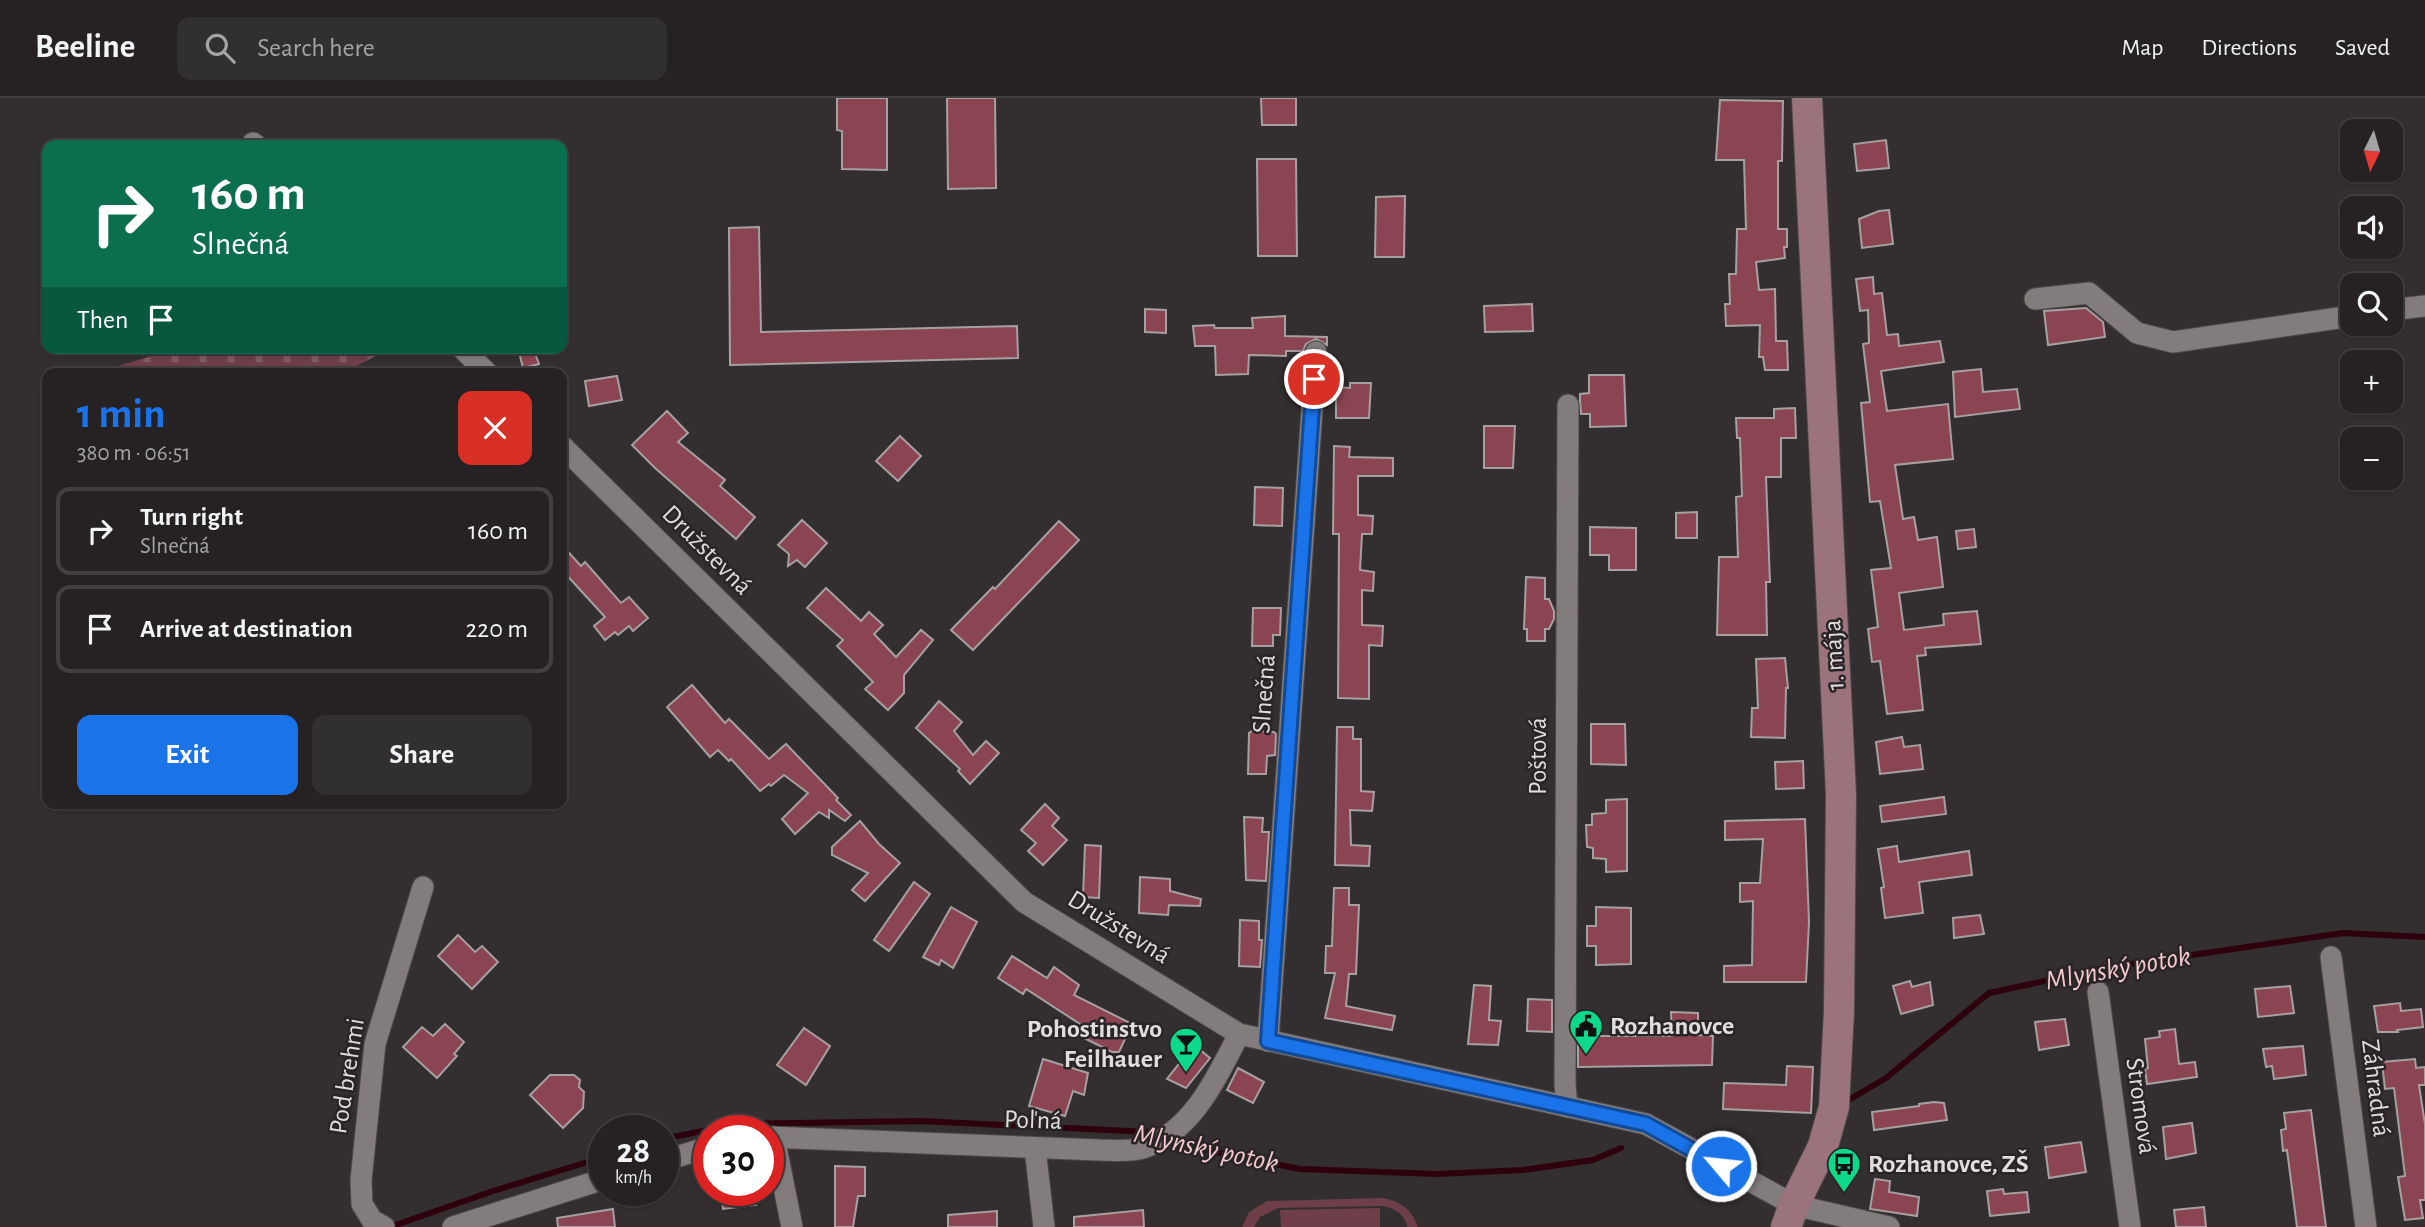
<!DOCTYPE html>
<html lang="en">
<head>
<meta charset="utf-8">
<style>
  :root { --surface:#262223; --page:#322f30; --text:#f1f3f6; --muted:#a4a4a6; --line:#423f41; --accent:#1a73e8 }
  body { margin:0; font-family:"Alegreya Sans",sans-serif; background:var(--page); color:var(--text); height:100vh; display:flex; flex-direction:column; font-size:26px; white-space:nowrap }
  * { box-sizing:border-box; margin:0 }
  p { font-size:23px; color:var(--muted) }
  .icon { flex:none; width:38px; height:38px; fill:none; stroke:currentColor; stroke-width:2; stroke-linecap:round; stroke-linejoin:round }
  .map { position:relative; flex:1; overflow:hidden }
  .details { position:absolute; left:42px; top:270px; width:525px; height:441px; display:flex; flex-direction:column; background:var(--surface); border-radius:14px; box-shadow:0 2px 5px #0004,0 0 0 2px var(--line) }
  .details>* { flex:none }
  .top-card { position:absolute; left:42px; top:42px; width:525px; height:214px; border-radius:14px; box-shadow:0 2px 5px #0004,0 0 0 2px var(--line); background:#0b6e4f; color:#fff; overflow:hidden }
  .needle { width:46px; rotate:185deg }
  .tools { position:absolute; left:2340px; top:21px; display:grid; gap:14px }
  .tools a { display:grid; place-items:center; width:63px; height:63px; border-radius:14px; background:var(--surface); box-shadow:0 2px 5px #0004,0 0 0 2px var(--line); font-size:35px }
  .speed { position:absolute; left:588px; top:1017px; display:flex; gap:14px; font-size:35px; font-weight:700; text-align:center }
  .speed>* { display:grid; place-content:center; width:91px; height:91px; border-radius:50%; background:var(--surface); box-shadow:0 2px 5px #0004,0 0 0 2px var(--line); line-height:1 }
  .speed small { font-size:18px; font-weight:400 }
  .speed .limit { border:10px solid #d22; background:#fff; color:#111 }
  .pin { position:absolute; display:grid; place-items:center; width:60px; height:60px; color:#fff; margin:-30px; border:4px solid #fff; border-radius:50%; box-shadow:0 2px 7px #0007 }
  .me { position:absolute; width:77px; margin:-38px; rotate:298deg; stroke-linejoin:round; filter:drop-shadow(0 0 5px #0008) }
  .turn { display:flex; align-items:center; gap:24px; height:147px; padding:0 35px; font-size:32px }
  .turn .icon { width:91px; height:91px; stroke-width:2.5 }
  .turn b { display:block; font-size:49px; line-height:60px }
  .then { display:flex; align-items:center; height:66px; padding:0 35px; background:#0003; gap:14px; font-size:26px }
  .round { display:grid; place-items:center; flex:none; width:74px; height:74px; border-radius:14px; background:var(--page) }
  .headline { display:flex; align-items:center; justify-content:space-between; height:119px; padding:0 35px }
  h1 { font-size:42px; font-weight:700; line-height:52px; color:var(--accent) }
  .cta { display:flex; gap:14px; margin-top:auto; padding:14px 35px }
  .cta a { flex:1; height:80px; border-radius:14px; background:var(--accent); color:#fff; font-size:28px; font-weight:700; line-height:80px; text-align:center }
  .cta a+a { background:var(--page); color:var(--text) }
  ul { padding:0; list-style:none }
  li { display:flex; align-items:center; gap:21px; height:88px; margin:0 14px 10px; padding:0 21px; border:4px solid var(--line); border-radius:14px }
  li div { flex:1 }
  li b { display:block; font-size:26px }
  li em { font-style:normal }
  header { display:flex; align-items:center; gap:42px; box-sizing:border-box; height:98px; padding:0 35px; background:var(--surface); border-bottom:2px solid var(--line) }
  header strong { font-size:33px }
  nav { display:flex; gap:38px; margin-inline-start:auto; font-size:24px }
  .search { width:490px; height:63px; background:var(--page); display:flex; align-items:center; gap:18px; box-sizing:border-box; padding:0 24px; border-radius:14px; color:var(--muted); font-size:26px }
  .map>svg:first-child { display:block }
  .grass { fill:#6e3f48 }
  .cemetery { fill:url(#cemetery-stones) }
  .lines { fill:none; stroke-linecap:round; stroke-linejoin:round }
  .stream { stroke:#2e000d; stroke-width:6 }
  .building { fill:#8a4452; stroke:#a6a0a1; stroke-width:2 }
  .street-casing { stroke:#4e4a4a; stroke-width:23 }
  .secondary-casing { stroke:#4e4a4a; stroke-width:32 }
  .street { stroke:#827c7d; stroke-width:21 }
  .secondary { stroke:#9a737c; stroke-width:30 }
  .route-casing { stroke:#114b97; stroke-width:18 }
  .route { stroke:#1a73e8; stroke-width:12 }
  .labels { text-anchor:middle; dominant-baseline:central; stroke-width:5; stroke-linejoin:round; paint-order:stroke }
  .street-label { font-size:26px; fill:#e0dddd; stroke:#292425 }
  .poi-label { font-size:26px; font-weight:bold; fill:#e0dddd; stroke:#292425; text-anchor:start }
  .water-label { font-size:28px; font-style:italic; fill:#f6cad0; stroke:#292425 }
</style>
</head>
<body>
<header>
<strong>Beeline</strong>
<div class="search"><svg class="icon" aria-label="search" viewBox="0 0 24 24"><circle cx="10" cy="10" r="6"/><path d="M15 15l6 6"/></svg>Search here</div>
<nav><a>Map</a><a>Directions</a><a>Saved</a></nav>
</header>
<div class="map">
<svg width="2425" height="1129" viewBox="0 0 2425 1129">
  <defs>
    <pattern id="cemetery-stones" width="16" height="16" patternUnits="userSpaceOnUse" patternTransform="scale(1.75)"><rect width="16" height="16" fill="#6e3f48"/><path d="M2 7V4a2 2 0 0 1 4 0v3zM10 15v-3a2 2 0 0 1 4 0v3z" fill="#825a62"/></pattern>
  </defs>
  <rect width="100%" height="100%" fill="#332e2f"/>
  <g class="grass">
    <path d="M1382,1100C1400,1103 1412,1111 1418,1129H1408C1403,1115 1396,1111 1382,1108L1278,1110L1260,1119L1254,1129H1242L1249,1114L1267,1103Z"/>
    <polygon points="1380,1110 1380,1129 1281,1129 1280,1112"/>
  </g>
  <polygon class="cemetery" points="179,250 391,250 343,275 110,275 111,270"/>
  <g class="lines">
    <g class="stream">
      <polyline points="1847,1003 1886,980 1989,895 2110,869 2343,835 2425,839"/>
      <polyline points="663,1041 737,1026 921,1023 1149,1034 1156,1037"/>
      <polyline points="1170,1041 1215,1054 1300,1071 1437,1076 1523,1072 1593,1062 1621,1050"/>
      <polyline points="390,1129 493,1093 604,1059"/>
    </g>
  </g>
  <g class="building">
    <polygon points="837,0 887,0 887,72 842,71 842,33 837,32"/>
    <polygon points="947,0 995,0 996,90 948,91"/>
    <polygon points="1261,0 1296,0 1296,27 1262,27"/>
    <polygon points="1720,2 1783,3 1782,63 1778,63 1778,131 1787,131 1787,149 1784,149 1785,160 1756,164 1759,192 1775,191 1776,243 1787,243 1788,272 1765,272 1763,259 1759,259 1760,227 1726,228 1725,206 1730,206 1729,176 1736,176 1737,131 1746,131 1744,62 1716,62"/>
    <polygon points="1886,42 1889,70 1857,73 1854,46"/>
    <polygon points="1257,61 1296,61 1297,158 1258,158"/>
    <polygon points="1405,98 1404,159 1375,159 1376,99"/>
    <polygon points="1889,112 1893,146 1862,150 1859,121 1879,113"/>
    <polygon points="759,129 761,234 1017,228 1018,260 730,267 729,130"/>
    <polygon points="1873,179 1874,196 1882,195 1887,237 1898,236 1899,248 1940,243 1944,264 1881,273 1887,313 1948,306 1953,361 1895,367 1903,421 1914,419 1918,442 1937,439 1943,489 1899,495 1904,532 1944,527 1943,516 1977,513 1981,546 1925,550 1926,557 1917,558 1923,612 1887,616 1880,563 1872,564 1868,531 1878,529 1871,472 1891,470 1880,403 1870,404 1861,305 1870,304 1863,246 1869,245 1868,212 1860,213 1856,181"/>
    <polygon points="1532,206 1533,233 1485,234 1484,208"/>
    <polygon points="2086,210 2103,224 2105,239 2048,247 2044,213"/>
    <polygon points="1145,211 1166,212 1166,235 1145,234"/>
    <polygon points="1285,218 1285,238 1327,239 1327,247 1316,241 1306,246 1303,253 1286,253 1286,258 1249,257 1248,276 1216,277 1215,248 1195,248 1193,228 1214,227 1215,230 1253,230 1252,220"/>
    <polygon points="518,250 533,250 539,266 523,270"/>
    <polygon points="1981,271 1983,294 2017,291 2020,311 1955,319 1953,274"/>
    <polygon points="1589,277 1624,277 1626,328 1590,329 1590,316 1581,316 1580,303 1580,296 1589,295"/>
    <polygon points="617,278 622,302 589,308 585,283"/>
    <polygon points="1350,285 1371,285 1369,320 1336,320 1336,289 1350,290"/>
    <polygon points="1795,310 1796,340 1781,340 1781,379 1766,379 1770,484 1766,484 1767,537 1717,537 1719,459 1738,459 1736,399 1742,398 1740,340 1737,340 1736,320 1774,320 1774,311"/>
    <polygon points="667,313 688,335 678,344 725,382 720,388 755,419 736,441 655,370 632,347"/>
    <polygon points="1484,328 1515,328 1513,370 1484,370"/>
    <polygon points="900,338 921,358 898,383 876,363"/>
    <polygon points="1334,348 1350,349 1349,359 1393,360 1393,378 1358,378 1358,417 1373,418 1372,436 1362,436 1360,472 1374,474 1373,493 1362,492 1362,527 1383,528 1382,548 1369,547 1369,601 1338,600 1339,436 1333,436"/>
    <polygon points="1255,389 1283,390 1282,428 1254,427"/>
    <polygon points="1697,414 1697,440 1676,440 1676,415"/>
    <polygon points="802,422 827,445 805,469 797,462 788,468 789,456 778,447"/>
    <polygon points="1059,423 1079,442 973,552 951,532 993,489 995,491"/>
    <polygon points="1590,429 1636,430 1636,472 1609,472 1609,457 1590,457"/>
    <polygon points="1974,431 1976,449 1958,451 1956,433"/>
    <polygon points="562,447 581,468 585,464 621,505 629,499 648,520 633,533 629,528 618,537 615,534 605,542 594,528 605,519 562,472"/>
    <polygon points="1526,479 1545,480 1545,501 1549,501 1554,513 1554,521 1549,531 1545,531 1545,543 1527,543 1527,531 1524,531"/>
    <polygon points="826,490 861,523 869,514 883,527 874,536 896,559 921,532 933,542 904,577 904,595 888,612 865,591 873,584 837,548 843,542 807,510"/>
    <polygon points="1253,510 1281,510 1280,537 1273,537 1273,548 1252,548"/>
    <polygon points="1785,560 1788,590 1786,590 1785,640 1751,639 1752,610 1758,610 1756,561"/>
    <polygon points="692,587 725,625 729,621 769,661 786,646 838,700 836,702 851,717 845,723 829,712 829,720 819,714 795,736 782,721 808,695 784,677 771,688 769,686 760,693 731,661 729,663 718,652 710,659 667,609"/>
    <polygon points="939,603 962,624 954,633 973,657 986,643 999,655 970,686 958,673 960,671 916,630"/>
    <polygon points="1591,626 1625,626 1626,667 1591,666"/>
    <polygon points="1258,628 1264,634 1274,634 1276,636 1275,657 1267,658 1266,676 1248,676 1249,635"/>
    <polygon points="1337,629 1353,629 1353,641 1361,641 1361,693 1374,694 1372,713 1350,712 1351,747 1370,748 1369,768 1335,767"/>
    <polygon points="1902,639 1904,649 1920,647 1923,671 1880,676 1876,644"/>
    <polygon points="1803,663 1804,690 1776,691 1775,664"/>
    <polygon points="1944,699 1946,716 1882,724 1880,708"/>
    <polygon points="1627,701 1627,773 1606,774 1606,761 1593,760 1593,750 1587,749 1586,727 1592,727 1592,716 1606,715 1606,702"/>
    <polygon points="1045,706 1059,720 1052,728 1067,742 1043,767 1028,753 1036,745 1021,732"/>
    <polygon points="1244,719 1263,720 1262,734 1269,734 1266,783 1246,782"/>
    <polygon points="1805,721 1809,824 1806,884 1724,884 1724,868 1752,867 1753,803 1740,804 1740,785 1760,785 1763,741 1725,742 1725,723"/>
    <polygon points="860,723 879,746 900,765 865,803 852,792 868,775 832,757 832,749"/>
    <polygon points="1085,747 1101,748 1099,800 1083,799"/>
    <polygon points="1897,748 1899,764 1969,753 1972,777 1919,784 1923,815 1885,820 1881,790 1884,789 1878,751"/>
    <polygon points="1140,779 1170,781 1170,793 1201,801 1200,808 1169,807 1168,817 1139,815"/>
    <polygon points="914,784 930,796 889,853 874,842"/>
    <polygon points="1334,790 1349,790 1349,807 1359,807 1356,876 1349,876 1346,908 1395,918 1392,932 1325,920 1335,875 1325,875 1326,848 1332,848"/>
    <polygon points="951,809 977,824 953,870 941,862 939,867 923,859"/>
    <polygon points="1596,809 1631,810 1631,866 1596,867 1596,848 1587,848 1587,828 1596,828"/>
    <polygon points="1980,817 1984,836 1954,840 1953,820"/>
    <polygon points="1240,822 1259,823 1259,842 1262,842 1260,869 1239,868"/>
    <polygon points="458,837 475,854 482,848 498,864 472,891 438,858"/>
    <polygon points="1012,858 1047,880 1054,869 1079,887 1074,897 1132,926 1119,954 1112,954 1078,937 1083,928 1026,891 1023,896 998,880"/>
    <polygon points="1910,883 1912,889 1930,884 1933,907 1901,916 1893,888"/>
    <polygon points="1474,887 1491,888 1489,922 1501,923 1498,947 1468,946"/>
    <polygon points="2290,888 2294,915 2258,919 2255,891"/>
    <polygon points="1528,901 1552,902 1552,934 1527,933"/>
    <polygon points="2400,905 2401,913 2421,911 2423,929 2397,932 2398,934 2378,934 2374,908"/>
    <polygon points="1671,914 1698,915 1698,937 1713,938 1712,967 1578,969 1578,938 1672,938"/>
    <polygon points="2065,921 2069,947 2039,952 2035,924"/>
    <polygon points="445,926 464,944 454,956 457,958 437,980 403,949 422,929 433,938"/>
    <polygon points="804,930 830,948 806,987 777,967"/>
    <polygon points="2175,931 2179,966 2195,964 2197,979 2147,986 2145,971 2148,970 2145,941 2160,939 2159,933"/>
    <polygon points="1194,947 1210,960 1186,990 1167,981"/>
    <polygon points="2303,948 2306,977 2274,981 2272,968 2266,969 2263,951"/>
    <polygon points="1043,961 1088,975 1084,997 1073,993 1065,1018 1029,1008"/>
    <polygon points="2415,961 2416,970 2425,969 2425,987 2419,987 2425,1026 2425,1102 2420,1102 2423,1120 2405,1122 2398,1079 2405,1078 2394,990 2385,991 2382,964"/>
    <polygon points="1787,968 1813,969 1811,1015 1723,1011 1724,985 1786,987"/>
    <polygon points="1238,970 1264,984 1253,1005 1227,992"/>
    <polygon points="550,977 574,977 580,982 579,989 584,994 583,1010 563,1030 530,997"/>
    <polygon points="1934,1004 1944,1005 1947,1022 1874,1032 1872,1014 1919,1008 1919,1006"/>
    <polygon points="2311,1012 2326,1129 2297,1129 2287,1052 2283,1053 2281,1032 2286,1031 2284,1015"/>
    <polygon points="2192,1025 2196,1055 2166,1061 2163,1029"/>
    <polygon points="2081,1044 2086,1074 2049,1080 2045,1049"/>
    <polygon points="835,1068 865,1069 865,1098 858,1098 853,1129 835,1129"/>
    <polygon points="1875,1081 1890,1083 1889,1094 1919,1099 1917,1118 1870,1111"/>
    <polygon points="2003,1091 2004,1096 2027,1094 2029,1114 1990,1118 1987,1093"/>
    <polygon points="721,1092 754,1092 756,1107 723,1111"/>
    <polygon points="2204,1109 2206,1129 2176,1129 2174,1112"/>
    <polygon points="613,1111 615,1129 558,1129 557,1120"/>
    <polygon points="1143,1112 1144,1129 1074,1129 1074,1119"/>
    <polygon points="997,1113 997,1129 948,1129 948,1117"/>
  </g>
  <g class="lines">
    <defs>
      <g id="street">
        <polyline points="253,45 256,47"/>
        <polyline points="2035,201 2089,195 2137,235 2173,244 2352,218"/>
        <polyline points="2390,212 2425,208"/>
        <polyline points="462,250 487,275"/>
        <polyline points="562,348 1024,804 1239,936 1646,1026 1794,1107 1889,1129"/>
        <polyline points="2331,859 2366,1129"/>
        <polyline points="2098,894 2130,1129"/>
        <polyline points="1268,943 1316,254"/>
        <polyline points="1567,1009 1565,986 1568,307"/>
        <polyline points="739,1031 739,1032"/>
        <path d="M768,1039L1099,1052C1112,1052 1130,1054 1143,1050C1193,1033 1217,979 1239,936"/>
        <polyline points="774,1039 792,1129"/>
        <polyline points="1035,1050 1044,1129"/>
        <polyline points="663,1063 709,1049"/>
        <polyline points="384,1129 372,1122 362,1106 361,1082 375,946 423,789"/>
        <polyline points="453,1129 604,1081"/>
      </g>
      <polyline id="secondary" points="1786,1129 1794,1107 1823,1048 1834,1009 1839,913 1841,696 1807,0"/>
    </defs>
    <use href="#street" class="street-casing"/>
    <use href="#secondary" class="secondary-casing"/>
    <use href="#street" class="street"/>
    <use href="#secondary" class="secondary"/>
  </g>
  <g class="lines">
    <defs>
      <polyline id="route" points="1314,281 1268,943 1646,1026 1721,1068"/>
    </defs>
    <use href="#route" class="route-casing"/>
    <use href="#route" class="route"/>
  </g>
  <defs>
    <symbol id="civic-pin" viewBox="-11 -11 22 30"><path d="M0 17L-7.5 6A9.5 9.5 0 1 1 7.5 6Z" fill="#0cd98a" stroke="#292425"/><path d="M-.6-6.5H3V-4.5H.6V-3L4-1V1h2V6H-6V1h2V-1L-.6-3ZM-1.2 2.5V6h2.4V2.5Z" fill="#111"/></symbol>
    <symbol id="bar-pin" viewBox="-11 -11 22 30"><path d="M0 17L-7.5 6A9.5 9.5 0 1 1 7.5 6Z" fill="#0cd98a" stroke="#292425"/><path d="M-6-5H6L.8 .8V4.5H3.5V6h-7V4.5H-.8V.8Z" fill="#111"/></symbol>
    <symbol id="bus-pin" viewBox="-11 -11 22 30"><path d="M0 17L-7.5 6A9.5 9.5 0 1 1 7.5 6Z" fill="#0cd98a" stroke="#292425"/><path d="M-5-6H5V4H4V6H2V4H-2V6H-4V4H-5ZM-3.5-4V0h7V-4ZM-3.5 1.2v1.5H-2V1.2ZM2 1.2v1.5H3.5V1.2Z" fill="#111"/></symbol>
  </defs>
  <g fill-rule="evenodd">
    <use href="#civic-pin" x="1567" y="909" width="38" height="52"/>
    <use href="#bar-pin" x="1167" y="927" width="38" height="52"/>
    <use href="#bus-pin" x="1825" y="1047" width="38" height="52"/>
  </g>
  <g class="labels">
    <g class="street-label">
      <text transform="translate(707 452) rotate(45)">Družstevná</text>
      <text transform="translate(1834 557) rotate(-93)">1. mája</text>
      <text transform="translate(1264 596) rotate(-86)">Slnečná</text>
      <text transform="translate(1538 658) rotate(-90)">Poštová</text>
      <text transform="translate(1119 829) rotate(32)">Družstevná</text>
      <text transform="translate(347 978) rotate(-81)">Pod brehmi</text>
      <text transform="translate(2376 990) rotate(83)">Záhradná</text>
      <text transform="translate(2141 1008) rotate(82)">Stromová</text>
      <text transform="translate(1033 1022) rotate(2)">Poľná</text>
    </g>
    <g class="poi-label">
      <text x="1610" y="928">Rozhanovce</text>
      <text x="1162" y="931" text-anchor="end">Pohostinstvo<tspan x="1162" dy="30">Feilhauer</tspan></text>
      <text x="1868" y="1066">Rozhanovce, ZŠ</text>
    </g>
    <g class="water-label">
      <text transform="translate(2118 871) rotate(-10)">Mlynský potok</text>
      <text transform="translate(1206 1051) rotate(12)">Mlynský potok</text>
    </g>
  </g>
</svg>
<div class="tools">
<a><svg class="needle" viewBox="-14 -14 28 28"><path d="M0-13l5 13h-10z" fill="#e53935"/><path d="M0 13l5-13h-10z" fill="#a4a4a6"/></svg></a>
<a><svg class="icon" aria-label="sound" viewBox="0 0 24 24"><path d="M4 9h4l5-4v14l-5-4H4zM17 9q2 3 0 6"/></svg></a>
<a><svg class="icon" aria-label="search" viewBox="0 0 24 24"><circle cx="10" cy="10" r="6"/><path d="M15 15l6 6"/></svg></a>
<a>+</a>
<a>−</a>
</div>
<div class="speed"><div>28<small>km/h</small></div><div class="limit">30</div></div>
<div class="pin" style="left:1314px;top:281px;background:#d93025"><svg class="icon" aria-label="arrive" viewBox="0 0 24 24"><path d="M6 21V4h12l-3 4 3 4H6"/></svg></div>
<svg class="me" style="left:1721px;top:1068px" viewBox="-20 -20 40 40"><circle r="17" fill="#1a73e8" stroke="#fff" stroke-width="3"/><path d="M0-11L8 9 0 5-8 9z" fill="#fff"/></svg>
<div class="top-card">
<div class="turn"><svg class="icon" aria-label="right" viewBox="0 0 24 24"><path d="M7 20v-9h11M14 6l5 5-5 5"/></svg><div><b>160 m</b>Slnečná</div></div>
<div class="then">Then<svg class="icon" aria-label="arrive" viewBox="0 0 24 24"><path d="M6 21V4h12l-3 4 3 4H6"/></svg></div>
</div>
<section class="details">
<div class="headline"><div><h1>1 min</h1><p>380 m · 06:51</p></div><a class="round" style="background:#d93025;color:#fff"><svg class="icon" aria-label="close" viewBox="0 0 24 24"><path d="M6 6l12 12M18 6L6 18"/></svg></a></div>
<ul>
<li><svg class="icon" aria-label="right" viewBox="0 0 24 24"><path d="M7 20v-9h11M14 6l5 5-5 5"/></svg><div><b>Turn right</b><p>Slnečná</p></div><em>160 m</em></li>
<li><svg class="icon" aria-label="arrive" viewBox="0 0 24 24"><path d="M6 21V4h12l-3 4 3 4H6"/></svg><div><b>Arrive at destination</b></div><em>220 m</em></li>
</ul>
<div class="cta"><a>Exit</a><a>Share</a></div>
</section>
</div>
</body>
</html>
